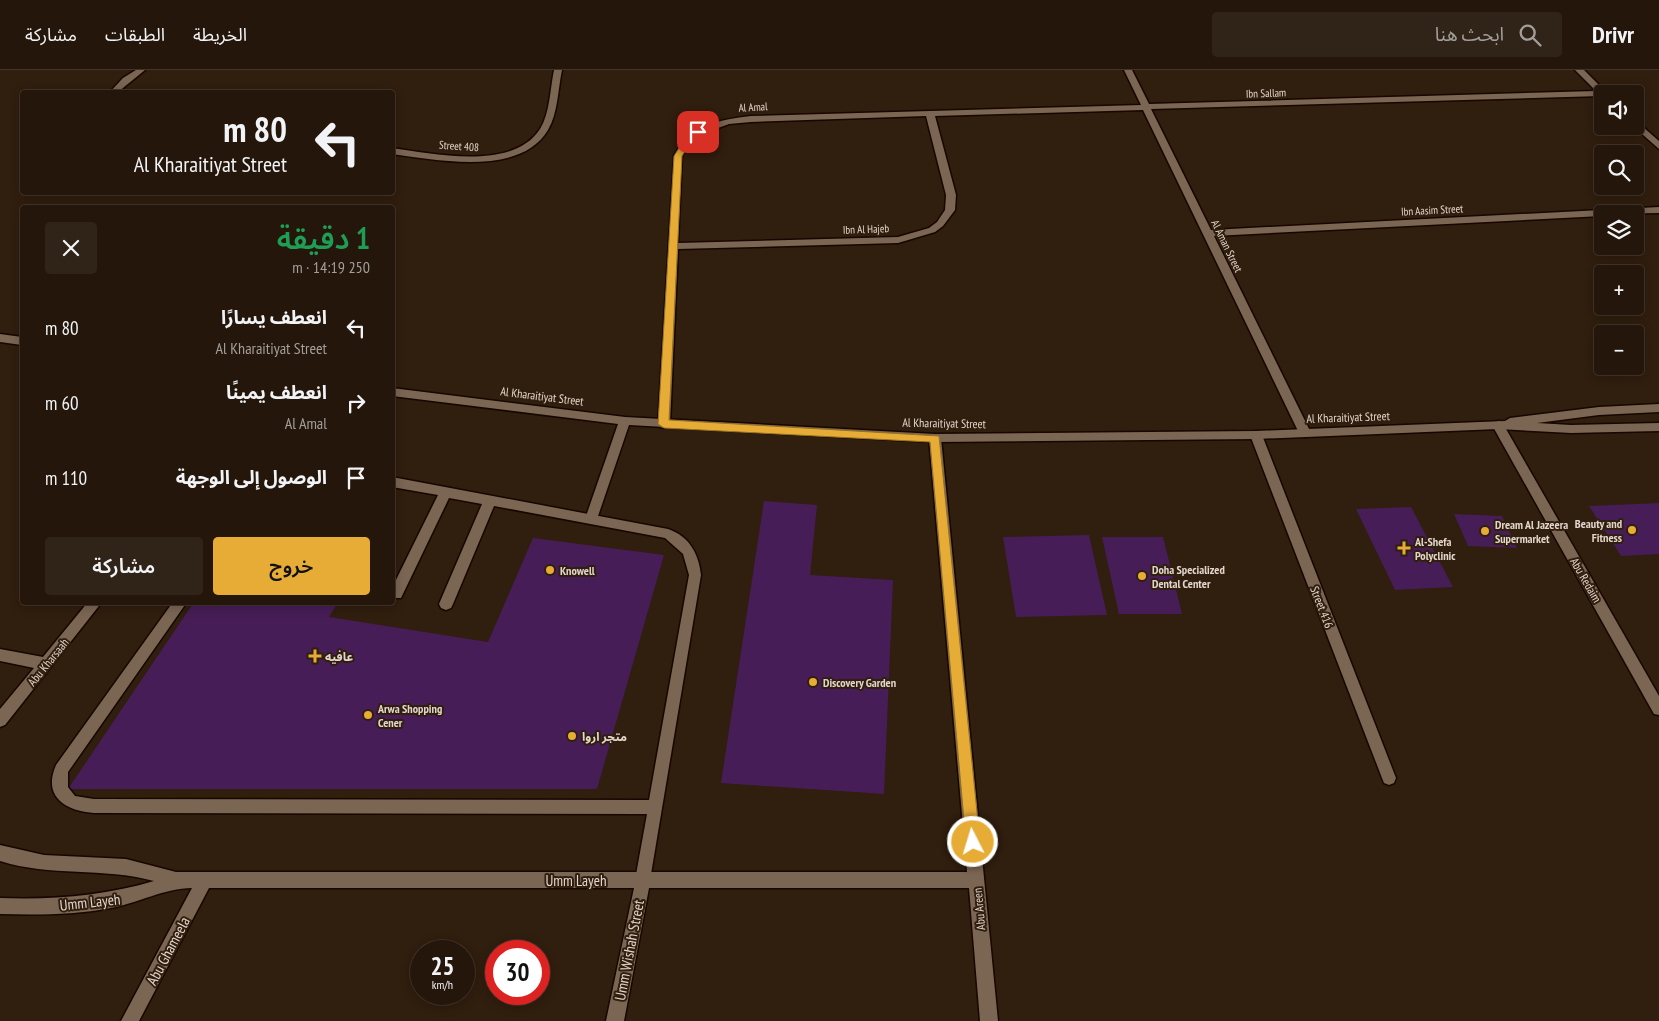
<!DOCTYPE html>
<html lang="ar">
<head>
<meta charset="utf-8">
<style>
  :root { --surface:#24160a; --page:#302318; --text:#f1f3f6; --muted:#a39f9c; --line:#41352b; --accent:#e6ac36 }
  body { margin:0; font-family:"PT Sans Narrow","Noto Sans Arabic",sans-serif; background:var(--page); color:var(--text); direction:rtl; height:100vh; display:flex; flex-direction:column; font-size:19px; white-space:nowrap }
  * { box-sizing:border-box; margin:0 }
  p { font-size:16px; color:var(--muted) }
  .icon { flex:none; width:28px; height:28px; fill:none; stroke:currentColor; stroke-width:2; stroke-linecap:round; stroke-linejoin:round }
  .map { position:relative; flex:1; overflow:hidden; direction:ltr }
  .drawer { position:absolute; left:20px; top:135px; width:375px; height:400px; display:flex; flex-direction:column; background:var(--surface); border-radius:5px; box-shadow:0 2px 12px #0003,0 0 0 1px var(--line); direction:rtl }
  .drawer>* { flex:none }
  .banner { position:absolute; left:20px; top:20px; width:375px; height:105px; border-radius:5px; box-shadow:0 2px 12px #0003,0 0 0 1px var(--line); direction:rtl; background:#24160a; color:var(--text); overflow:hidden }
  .controls { position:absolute; left:1594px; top:15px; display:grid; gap:10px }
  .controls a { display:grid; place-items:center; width:50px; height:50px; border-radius:5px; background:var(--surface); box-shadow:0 2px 12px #0003,0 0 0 1px var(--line); font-size:25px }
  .speed { position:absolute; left:410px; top:870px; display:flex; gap:10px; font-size:25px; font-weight:700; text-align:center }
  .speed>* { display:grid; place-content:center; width:65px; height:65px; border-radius:50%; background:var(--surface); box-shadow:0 2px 12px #0003,0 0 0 1px var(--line); line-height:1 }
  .speed small { font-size:12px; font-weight:400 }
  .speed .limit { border:8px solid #d22; background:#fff; color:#111 }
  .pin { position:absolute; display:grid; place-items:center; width:42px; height:42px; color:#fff; margin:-21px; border-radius:10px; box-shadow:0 2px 8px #0006 }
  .me { position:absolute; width:55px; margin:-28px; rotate:355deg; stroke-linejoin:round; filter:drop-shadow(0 0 4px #0008) }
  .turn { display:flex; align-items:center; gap:18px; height:105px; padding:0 25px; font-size:22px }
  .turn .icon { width:65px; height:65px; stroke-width:2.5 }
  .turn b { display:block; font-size:35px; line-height:42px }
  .round { display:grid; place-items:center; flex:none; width:52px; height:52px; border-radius:5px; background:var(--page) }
  .summary { display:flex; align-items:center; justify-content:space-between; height:85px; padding:0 25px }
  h1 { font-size:30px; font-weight:600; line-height:38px; color:#1e9e55 }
  .button { display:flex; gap:10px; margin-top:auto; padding:10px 25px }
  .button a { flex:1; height:58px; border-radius:5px; background:var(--accent); color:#111; font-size:20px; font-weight:600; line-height:58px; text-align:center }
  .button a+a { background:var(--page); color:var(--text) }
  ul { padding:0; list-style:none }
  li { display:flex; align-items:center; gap:15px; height:75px; padding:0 25px }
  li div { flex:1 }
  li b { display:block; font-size:19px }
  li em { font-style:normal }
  header { display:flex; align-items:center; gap:30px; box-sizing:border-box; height:70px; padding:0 25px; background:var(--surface); border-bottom:1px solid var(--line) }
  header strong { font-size:24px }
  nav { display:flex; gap:28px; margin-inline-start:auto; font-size:18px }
  .search { width:350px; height:45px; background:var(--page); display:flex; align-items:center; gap:12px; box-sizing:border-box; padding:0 18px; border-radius:5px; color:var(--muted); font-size:19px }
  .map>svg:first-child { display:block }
  .building { fill:#461d56 }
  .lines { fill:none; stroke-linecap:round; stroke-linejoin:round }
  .service-casing { stroke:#170700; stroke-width:3 }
  .minor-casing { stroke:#170700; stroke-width:3 }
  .tertiary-casing { stroke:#170700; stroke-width:3 }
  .service { fill:#7b6553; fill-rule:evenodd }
  .minor { fill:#7b6553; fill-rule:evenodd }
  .tertiary { fill:#7b6553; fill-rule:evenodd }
  .route { fill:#e6ac36; stroke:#967023 }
  .poi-dot { fill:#e6ac36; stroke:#301e0e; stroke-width:2 }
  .labels { text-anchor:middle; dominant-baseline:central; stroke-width:4; stroke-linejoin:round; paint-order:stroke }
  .far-street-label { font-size:11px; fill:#e2d5cb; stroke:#301e0e }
  .street-label { font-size:12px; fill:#e2d5cb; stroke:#301e0e }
  .poi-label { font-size:12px; font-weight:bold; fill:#e2d5cb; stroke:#301e0e; text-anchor:start }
  .near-street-label { font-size:15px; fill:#e2d5cb; stroke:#301e0e }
</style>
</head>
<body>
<header>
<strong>Drivr</strong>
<div class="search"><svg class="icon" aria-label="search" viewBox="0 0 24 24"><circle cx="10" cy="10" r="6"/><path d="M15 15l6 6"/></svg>ابحث هنا</div>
<nav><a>الخريطة</a><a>الطبقات</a><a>مشاركة</a></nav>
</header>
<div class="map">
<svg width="1659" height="951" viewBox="0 0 1659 951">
  <rect width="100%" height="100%" fill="#301e0e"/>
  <g class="building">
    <polygon points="764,431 817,435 810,505 893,510 884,724 721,713"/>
    <polygon points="1659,433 1659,484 1621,486 1589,436"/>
    <polygon points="1411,437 1453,517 1395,520 1356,439"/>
    <polygon points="1454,444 1502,446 1517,478 1468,476"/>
    <polygon points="1089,465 1107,545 1016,547 1003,467"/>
    <polygon points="1102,467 1163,467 1182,544 1119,544"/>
    <polygon points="533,468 664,485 597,719 68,719 194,532 338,532 329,547 488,572"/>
  </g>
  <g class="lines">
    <defs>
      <path id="service" d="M392,407L668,459C689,466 699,484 701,505L649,816L643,818L637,816L635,810L647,744L94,743C66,741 42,727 56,695L173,532H187L68,702V717L75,726L94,729L649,730L689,505L683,484L665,468L494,436L453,534L451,538L446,540L441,538L439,534L482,434L449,428L401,528H392V518L438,425L392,417Z"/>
      <g id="minor">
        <polygon points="136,0 145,0 118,22 110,22 123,8"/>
        <path d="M554,0H562C558,19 558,43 548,60C520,107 437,90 392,84V78C434,84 513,101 540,59C550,43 550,19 554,0Z"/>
        <path d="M1124,0H1132L1149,34L1596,21L1575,0H1584L1608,24H1602V26L1151,39L1211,160L1659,137V143L1602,144V146L1214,166L1311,363L1305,367L1299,363L1143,40L935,46L956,125L955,140L943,156L935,162L898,173L678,179L670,354L664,358L660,357L658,354L674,86C691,55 718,50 751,46L1141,35ZM926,46L946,125L945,140L937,152L929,158L898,167L678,173L682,86L687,77L702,64L729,54L751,52Z"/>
        <polygon points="1635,50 1659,71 1659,79 1633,56"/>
        <polygon points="1498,351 1502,352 1659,626 1659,645 1654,644 1492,355"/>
        <polygon points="1256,361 1262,365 1396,708 1394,713 1389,715 1384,713 1382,708 1250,365"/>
        <path d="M935,364L941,368L998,951H980L969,818H649L624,951H606L634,818H209L139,951H121L192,818C165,818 138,833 111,838C74,845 37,845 0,844V828C53,830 103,826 154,811C103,797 50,807 0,791V775L44,785L126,789L176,802H967L929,368Z"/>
        <polygon points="88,532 102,532 5,655 0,657 0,639 34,598 0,591 0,579 43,587"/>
      </g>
      <g id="tertiary">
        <polygon points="0,264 22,267 22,275 0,272"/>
        <polygon points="392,318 625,347 935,364 1256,361 1505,351 1510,348 1599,337 1659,334 1659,342 1599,345 1537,353 1571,355 1659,353 1659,361 1571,363 1498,359 1256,369 935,372 629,355 597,449 595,452 587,452 585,449 618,354 392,326"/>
      </g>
    </defs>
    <use href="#service" class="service-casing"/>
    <use href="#minor" class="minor-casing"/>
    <use href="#tertiary" class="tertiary-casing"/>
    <use href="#service" class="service"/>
    <use href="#minor" class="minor"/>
    <use href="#tertiary" class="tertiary"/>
  </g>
  <polygon class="route" points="695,61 702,62 692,71 682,86 669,350 939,366 980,772 978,777 973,779 968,777 966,772 930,372 664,358 658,354 674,86 686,67"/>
  <g class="poi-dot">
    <circle cx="1632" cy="460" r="5"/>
    <circle cx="1485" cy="461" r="5"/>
    <path d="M1401.5 470.5h5v5h5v5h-5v5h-5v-5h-5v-5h5z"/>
    <circle cx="550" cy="500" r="5"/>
    <circle cx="1142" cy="506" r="5"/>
    <path d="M312.5 578.5h5v5h5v5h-5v5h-5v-5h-5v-5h5z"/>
    <circle cx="813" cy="612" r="5"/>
    <circle cx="368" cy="645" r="5"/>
    <circle cx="572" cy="666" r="5"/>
  </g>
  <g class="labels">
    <g class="far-street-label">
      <text transform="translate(1266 23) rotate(-2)">Ibn Sallam</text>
      <text transform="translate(753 37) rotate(-3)">Al Amal</text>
      <text transform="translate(459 76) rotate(4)">Street 408</text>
      <text transform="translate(1432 140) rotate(-3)">Ibn Aasim Street</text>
      <text transform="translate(866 159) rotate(-2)">Ibn Al Hajeb</text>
      <text transform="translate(1227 176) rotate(64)">Al Aman Street</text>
    </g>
    <g class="street-label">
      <text transform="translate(542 326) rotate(7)">Al Kharaitiyat Street</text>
      <text transform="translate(1348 347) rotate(-2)">Al Kharaitiyat Street</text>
      <text transform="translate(944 353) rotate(1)">Al Kharaitiyat Street</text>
      <text transform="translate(1586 510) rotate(60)">Abu Redaim</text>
      <text transform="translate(1322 537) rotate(69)">Street 416</text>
      <text transform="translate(48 592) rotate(-51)">Abu Kharsaah</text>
      <text transform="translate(979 839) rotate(-95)">Abu Areen</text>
    </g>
    <g class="poi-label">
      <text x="1622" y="453" text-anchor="end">Beauty and<tspan x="1622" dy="14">Fitness</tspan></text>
      <text x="1495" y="454">Dream Al Jazeera<tspan x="1495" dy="14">Supermarket</tspan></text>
      <text x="1415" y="471">Al-Shefa<tspan x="1415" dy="14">Polyclinic</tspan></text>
      <text x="1152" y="499">Doha Specialized<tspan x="1152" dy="14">Dental Center</tspan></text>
      <text x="560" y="500">Knowell</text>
      <text x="325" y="586">عافيه</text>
      <text x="823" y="612">Discovery Garden</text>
      <text x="378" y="638">Arwa Shopping<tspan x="378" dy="14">Cener</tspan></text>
      <text x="582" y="666">متجر اروا</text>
    </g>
    <g class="near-street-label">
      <text x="576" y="810">Umm Layeh</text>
      <text transform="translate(90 832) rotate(-6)">Umm Layeh</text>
      <text transform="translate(629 880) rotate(-79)">Umm Wishah Street</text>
      <text transform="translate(168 881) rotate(-62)">Abu Ghameela</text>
    </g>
  </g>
</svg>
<div class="controls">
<a><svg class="icon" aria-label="sound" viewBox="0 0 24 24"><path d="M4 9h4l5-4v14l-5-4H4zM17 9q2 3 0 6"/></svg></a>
<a><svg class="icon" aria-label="search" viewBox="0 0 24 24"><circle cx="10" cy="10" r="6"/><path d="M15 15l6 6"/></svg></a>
<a><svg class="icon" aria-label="layers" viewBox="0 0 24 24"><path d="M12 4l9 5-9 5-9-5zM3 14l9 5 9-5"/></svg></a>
<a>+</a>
<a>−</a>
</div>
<div class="speed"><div>25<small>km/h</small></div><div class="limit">30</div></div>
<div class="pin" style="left:698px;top:62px;background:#d93025"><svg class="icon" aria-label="arrive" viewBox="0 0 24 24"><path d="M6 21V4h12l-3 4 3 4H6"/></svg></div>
<svg class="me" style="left:973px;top:772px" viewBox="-20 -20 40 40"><circle r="17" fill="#e6ac36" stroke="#fff" stroke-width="3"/><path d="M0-11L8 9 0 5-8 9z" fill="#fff"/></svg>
<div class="banner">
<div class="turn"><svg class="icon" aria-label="left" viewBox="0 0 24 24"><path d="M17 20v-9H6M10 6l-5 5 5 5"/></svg><div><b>80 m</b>Al Kharaitiyat Street</div></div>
</div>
<section class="drawer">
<div class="summary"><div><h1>1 دقيقة</h1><p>250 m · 14:19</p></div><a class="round"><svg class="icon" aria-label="close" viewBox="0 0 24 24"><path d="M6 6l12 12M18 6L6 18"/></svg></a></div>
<ul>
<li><svg class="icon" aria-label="left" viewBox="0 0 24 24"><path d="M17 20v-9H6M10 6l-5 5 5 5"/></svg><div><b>انعطف يسارًا</b><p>Al Kharaitiyat Street</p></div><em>80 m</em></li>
<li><svg class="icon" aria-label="right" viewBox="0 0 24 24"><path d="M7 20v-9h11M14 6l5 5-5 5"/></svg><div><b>انعطف يمينًا</b><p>Al Amal</p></div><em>60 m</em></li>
<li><svg class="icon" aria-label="arrive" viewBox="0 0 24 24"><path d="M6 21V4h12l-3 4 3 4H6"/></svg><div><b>الوصول إلى الوجهة</b></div><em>110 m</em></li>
</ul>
<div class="button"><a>خروج</a><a>مشاركة</a></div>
</section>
</div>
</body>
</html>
